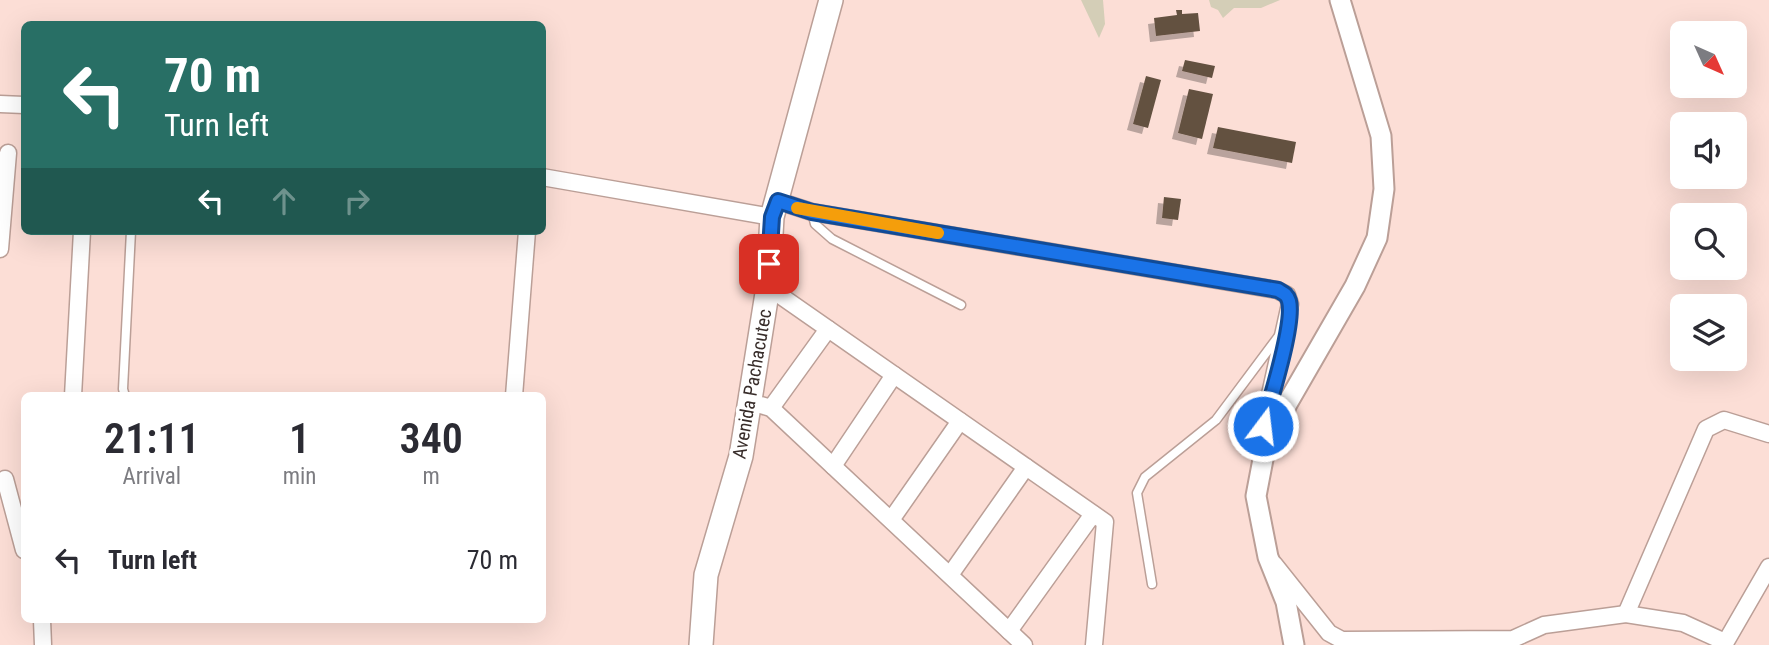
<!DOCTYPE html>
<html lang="en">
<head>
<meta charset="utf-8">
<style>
  :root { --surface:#fff; --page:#f2f2f3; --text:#2b2b33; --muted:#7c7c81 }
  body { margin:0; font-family:"Roboto Condensed",sans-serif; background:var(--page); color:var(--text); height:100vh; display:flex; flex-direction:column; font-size:26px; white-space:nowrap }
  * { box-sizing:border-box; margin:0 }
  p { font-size:23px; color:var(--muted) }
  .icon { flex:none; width:38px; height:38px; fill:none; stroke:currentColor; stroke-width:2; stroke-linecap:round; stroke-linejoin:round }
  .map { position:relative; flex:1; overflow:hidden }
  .drawer { position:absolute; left:21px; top:392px; width:525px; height:231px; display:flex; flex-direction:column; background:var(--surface); border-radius:10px; box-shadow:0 7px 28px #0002 }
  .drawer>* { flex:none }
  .banner { position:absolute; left:21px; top:21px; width:525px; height:214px; border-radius:10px; box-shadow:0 7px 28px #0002; background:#286f65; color:#fff; overflow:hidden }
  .needle { width:46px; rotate:135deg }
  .controls { position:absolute; left:1670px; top:21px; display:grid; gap:14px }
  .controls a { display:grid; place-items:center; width:77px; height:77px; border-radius:10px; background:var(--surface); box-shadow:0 7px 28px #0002; font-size:35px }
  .pin { position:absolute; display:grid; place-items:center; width:60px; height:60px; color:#fff; margin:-30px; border-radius:14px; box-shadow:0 4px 10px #0006 }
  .me { position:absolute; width:77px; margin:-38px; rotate:15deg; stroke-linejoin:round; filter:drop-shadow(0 0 5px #0008) }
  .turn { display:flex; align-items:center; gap:24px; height:147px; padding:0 28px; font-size:32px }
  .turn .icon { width:91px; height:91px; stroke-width:2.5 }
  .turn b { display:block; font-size:49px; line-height:60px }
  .lanes { display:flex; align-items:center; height:66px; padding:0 28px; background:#0003; justify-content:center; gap:35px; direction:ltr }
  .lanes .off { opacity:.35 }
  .eta { display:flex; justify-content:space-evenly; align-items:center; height:119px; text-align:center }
  .eta b { font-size:42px; font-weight:600; line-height:49px }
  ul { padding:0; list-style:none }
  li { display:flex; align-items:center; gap:21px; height:98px; padding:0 28px }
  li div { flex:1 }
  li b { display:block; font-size:26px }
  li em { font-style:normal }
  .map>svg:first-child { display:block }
  .green { fill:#d4ceb7 }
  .building { fill:#635141; filter:url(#shadow) }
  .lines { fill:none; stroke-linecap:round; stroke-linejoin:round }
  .service-casing { stroke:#bb9f97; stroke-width:11 }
  .minor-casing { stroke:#bb9f97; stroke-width:19 }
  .tertiary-casing { stroke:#bb9f97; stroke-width:23 }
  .secondary-casing { stroke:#bb9f97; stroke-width:26 }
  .service { stroke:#fff; stroke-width:8 }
  .minor { stroke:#fff; stroke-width:16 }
  .tertiary { stroke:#fff; stroke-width:19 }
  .secondary { stroke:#fff; stroke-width:23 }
  .route-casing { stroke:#114b97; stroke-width:18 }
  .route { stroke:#1a73e8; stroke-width:12 }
  .slow { stroke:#f59e0b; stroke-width:12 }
  .labels { text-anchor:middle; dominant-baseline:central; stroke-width:7; stroke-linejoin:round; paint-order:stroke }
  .street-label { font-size:19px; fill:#372c29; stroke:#fff }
</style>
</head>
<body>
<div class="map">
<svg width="1769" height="645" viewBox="0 0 1769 645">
  <defs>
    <filter id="shadow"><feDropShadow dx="-6" dy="6" stdDeviation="0" flood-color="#0004"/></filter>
  </defs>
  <rect width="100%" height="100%" fill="#fcded6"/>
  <g class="green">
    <polygon points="1081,0 1103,0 1105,24 1099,38"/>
    <polygon points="1209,0 1280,0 1261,8 1234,8 1223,18 1218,10 1211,7"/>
  </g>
  <g class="building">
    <polygon points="1176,10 1182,10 1182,14 1198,13 1200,31 1156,36 1154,18 1177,15"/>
    <polygon points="1185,60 1215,66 1212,78 1182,71"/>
    <polygon points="1146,76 1161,80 1148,128 1133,124"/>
    <polygon points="1189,89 1213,94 1202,139 1178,133"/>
    <polygon points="1218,127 1296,142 1292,163 1213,148"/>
    <polygon points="1164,197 1181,199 1178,220 1162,218"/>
  </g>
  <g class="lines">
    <defs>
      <g id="service">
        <polyline points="812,212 815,224 832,239 961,305"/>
        <polyline points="125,396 123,389 131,231"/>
        <polyline points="1152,584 1137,493 1145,477 1216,420 1278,337"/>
      </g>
      <g id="minor">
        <polyline points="0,104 24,105"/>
        <polyline points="542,177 772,217"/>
        <polyline points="778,201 812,212 1277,290 1287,295 1290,304 1263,426 1263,452"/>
        <polyline points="0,249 8,153"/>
        <polyline points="768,287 1105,522 1094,645"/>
        <polyline points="73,396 82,231"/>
        <polyline points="514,396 527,231"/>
        <polyline points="750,402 771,408 1024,645"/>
        <polyline points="771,408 828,329"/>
        <polyline points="833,466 894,375"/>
        <polyline points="5,479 24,550"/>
        <polyline points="891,520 960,421"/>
        <polyline points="1274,564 1329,633 1342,640 1513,639 1544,625 1626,614 1683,623 1725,642"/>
        <polyline points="950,575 1026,467"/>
        <polyline points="1626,614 1706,429 1724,420 1769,434"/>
        <polyline points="42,620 43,645"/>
        <polyline points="1009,631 1093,514"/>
        <polyline points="1724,645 1769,567"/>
      </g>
      <polyline id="tertiary" points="1294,645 1286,602 1268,557 1256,496 1264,454 1287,404 1355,286 1377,238 1384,189 1381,136 1340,0"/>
      <polyline id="secondary" points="701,645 706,575 741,456 768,287 772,217 831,0"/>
    </defs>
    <use href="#service" class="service-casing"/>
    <use href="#minor" class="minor-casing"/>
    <use href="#tertiary" class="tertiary-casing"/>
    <use href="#secondary" class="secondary-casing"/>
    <use href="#service" class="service"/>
    <use href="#minor" class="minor"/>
    <use href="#tertiary" class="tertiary"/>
    <use href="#secondary" class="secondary"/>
  </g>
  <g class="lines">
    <defs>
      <path id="route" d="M769,264L772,217L778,201L812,212L1278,290C1283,293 1287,294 1289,301C1295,323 1270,401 1263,426"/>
    </defs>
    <use href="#route" class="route-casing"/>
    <use href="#route" class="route"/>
    <polyline class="slow" points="797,208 938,233"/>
  </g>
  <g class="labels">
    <g class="street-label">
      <text transform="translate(752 384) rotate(-80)">Avenida Pachacutec</text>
    </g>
  </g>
</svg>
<div class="controls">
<a><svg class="needle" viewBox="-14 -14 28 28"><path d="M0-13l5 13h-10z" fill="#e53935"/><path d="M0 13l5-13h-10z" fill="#7c7c81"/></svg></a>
<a><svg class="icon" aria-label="sound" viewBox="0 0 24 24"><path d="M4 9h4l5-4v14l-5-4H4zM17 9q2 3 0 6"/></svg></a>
<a><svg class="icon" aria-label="search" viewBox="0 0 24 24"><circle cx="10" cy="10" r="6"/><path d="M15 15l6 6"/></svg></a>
<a><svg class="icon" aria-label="layers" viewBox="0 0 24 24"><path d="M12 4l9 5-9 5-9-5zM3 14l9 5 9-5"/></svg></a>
</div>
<div class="pin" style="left:769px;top:264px;background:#d93025"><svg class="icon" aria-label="arrive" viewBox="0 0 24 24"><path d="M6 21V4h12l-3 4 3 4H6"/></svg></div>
<svg class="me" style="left:1263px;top:426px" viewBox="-20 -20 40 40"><circle r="17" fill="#1a73e8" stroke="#fff" stroke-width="3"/><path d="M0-11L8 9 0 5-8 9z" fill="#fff"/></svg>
<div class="banner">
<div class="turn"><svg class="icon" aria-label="left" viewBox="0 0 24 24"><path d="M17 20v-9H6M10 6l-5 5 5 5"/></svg><div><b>70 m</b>Turn left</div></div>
<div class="lanes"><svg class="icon" aria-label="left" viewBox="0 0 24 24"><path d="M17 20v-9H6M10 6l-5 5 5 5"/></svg><svg class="icon off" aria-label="ahead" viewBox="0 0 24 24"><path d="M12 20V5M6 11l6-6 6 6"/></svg><svg class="icon off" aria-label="right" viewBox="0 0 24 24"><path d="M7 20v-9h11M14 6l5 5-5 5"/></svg></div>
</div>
<section class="drawer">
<div class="eta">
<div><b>21:11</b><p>Arrival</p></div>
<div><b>1</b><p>min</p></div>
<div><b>340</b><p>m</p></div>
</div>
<ul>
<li><svg class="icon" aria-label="left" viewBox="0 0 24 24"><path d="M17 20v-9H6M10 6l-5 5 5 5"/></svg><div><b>Turn left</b></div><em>70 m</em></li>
</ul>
</section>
</div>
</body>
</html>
